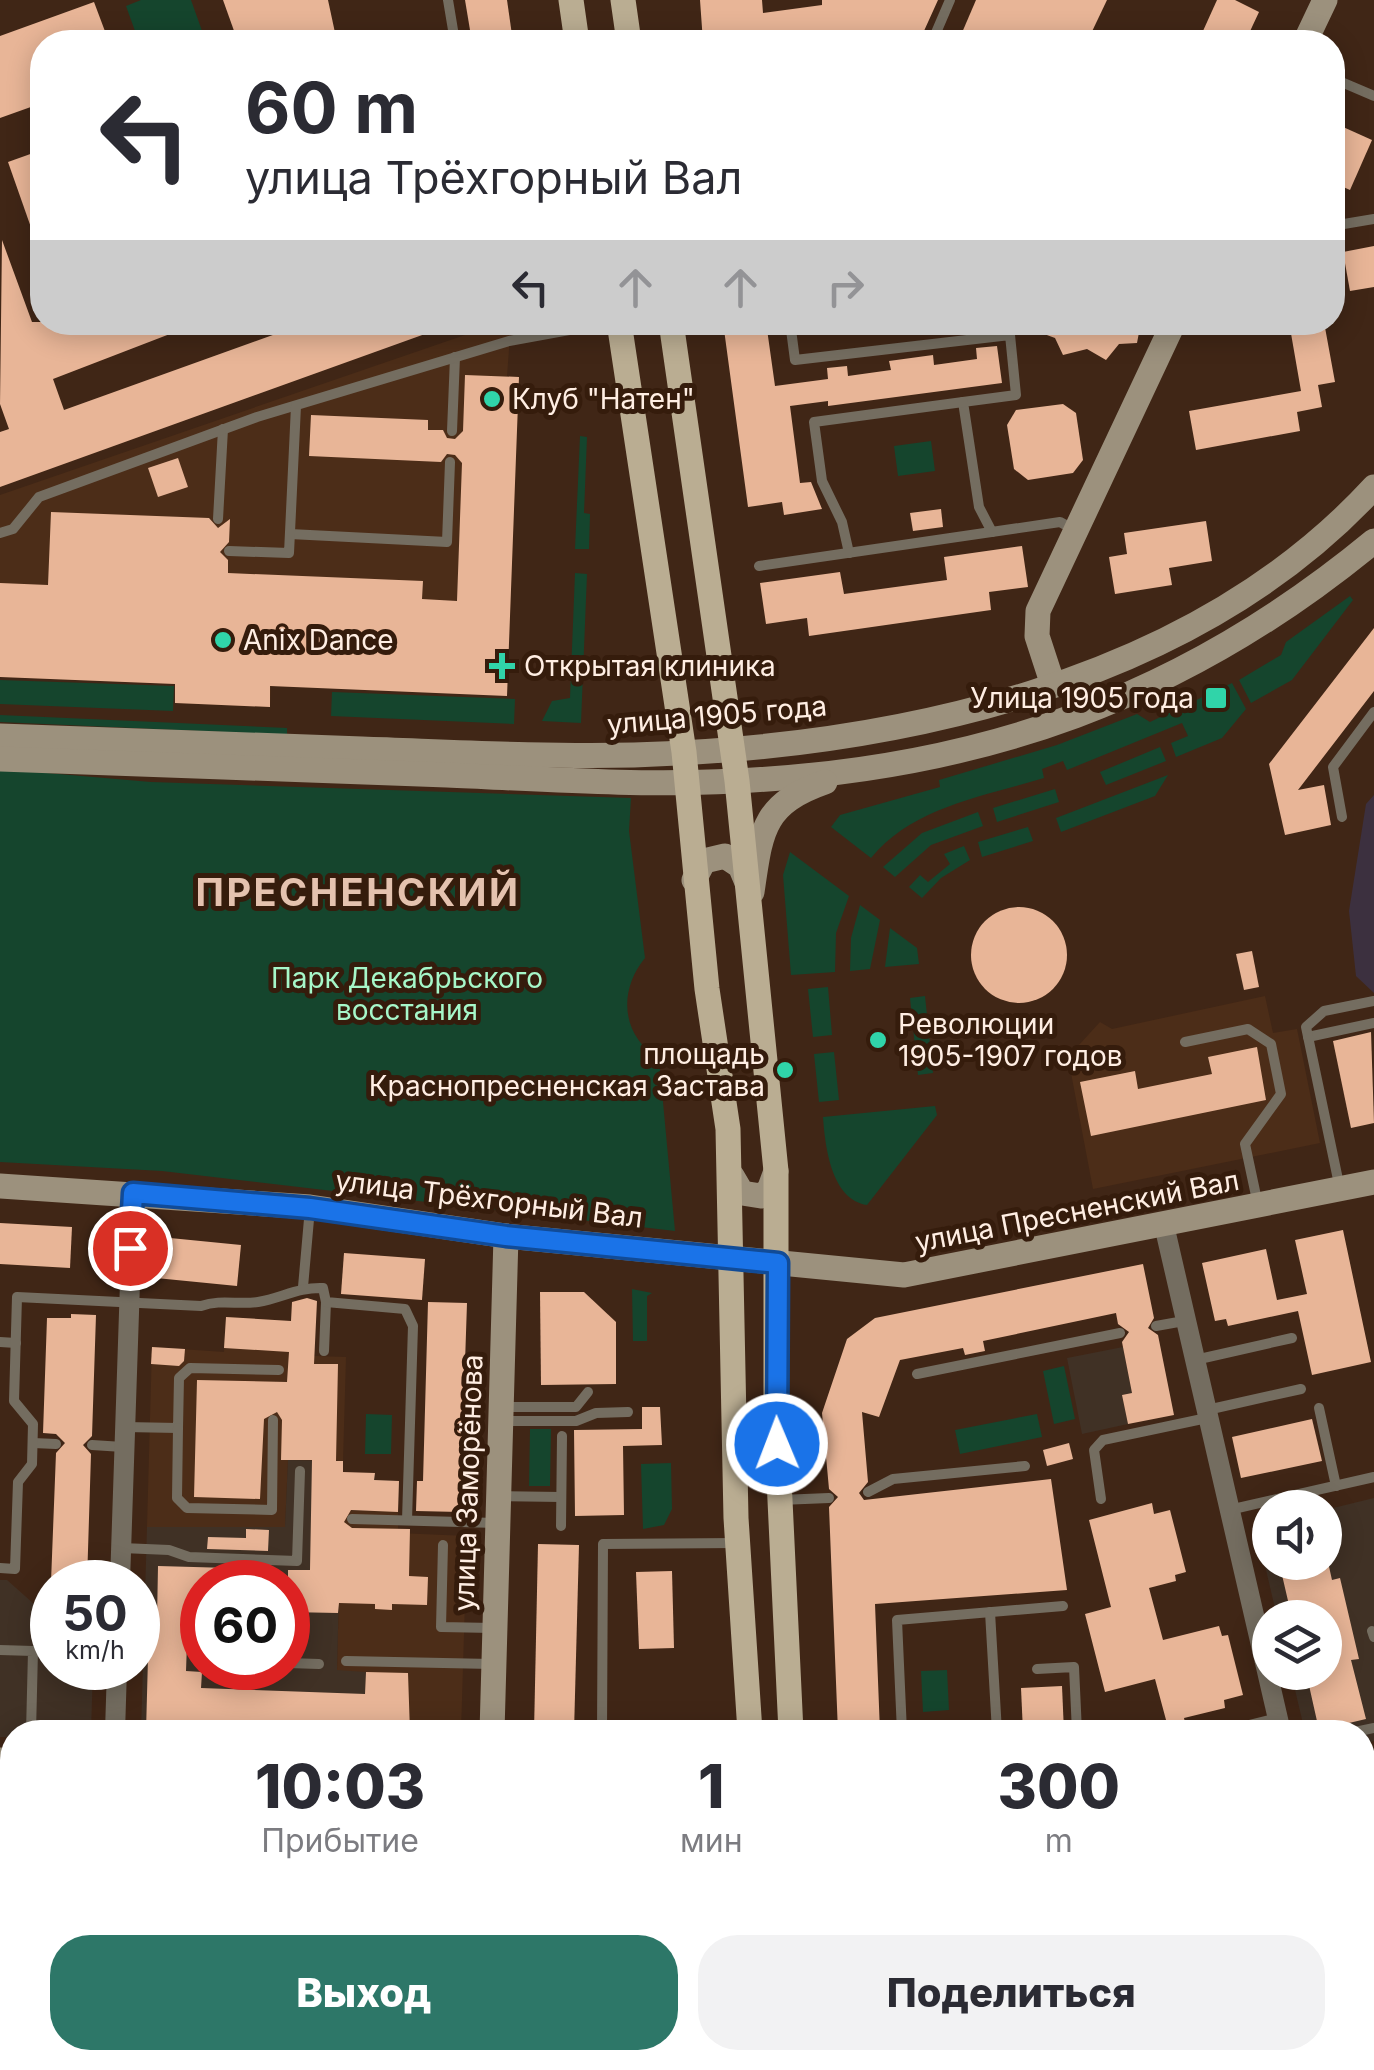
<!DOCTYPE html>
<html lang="ru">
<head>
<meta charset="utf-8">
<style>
  :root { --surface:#fff; --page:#f2f2f3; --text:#2b2b33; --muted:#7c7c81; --accent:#2d7768 }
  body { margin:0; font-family:Inter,sans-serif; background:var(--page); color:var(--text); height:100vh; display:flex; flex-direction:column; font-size:38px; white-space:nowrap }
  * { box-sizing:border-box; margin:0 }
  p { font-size:32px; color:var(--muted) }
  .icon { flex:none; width:55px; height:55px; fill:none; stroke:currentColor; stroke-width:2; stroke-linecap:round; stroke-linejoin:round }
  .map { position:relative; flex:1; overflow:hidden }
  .sheet { position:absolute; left:0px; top:1720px; width:1375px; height:350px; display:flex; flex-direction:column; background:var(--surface); border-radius:40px 40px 0 0; box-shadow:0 5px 25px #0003 }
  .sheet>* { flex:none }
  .top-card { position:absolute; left:30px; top:30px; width:1315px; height:305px; border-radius:40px; box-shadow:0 5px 25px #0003; background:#fff; color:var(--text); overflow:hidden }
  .fabs { position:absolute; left:1252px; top:1490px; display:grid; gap:20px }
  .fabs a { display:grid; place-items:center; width:90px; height:90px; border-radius:50%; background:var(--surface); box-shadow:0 5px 25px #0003; font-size:50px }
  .speed { position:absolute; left:30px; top:1560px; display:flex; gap:20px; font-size:50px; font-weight:700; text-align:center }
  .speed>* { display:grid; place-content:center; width:130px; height:130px; border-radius:50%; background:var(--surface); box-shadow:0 5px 25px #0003; line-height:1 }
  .speed small { font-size:25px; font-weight:400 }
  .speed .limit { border:15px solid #d22; background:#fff; color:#111 }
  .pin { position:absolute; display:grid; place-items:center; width:85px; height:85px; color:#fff; margin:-42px; border:5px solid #fff; border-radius:50%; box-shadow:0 2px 10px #0007 }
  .me { position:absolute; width:110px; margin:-55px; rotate:359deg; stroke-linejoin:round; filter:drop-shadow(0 0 8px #0008) }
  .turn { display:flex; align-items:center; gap:35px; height:210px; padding:0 50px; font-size:45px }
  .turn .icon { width:130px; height:130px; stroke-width:2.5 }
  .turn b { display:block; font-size:70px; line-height:85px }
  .lanes { display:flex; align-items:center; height:95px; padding:0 50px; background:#0003; justify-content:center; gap:50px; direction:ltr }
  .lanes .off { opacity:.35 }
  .eta { display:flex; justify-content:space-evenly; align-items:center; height:170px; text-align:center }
  .eta b { font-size:60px; font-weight:800; line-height:70px }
  .primary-button { display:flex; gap:20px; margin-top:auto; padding:20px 50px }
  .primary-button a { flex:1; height:115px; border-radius:40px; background:var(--accent); color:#fff; font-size:40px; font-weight:800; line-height:115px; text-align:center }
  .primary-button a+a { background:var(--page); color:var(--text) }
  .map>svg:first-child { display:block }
  .built { fill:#4c2d18 }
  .industrial { fill:#3c303f }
  .education { fill:#403125; fill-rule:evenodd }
  .green { fill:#15452d }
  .building { fill:#e8b597 }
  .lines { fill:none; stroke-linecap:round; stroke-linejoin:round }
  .lane { stroke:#746d60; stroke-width:10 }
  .street { stroke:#746d60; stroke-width:20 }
  .secondary { stroke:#9c917d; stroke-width:25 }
  .primary { stroke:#baad92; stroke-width:25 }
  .route-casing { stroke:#114b97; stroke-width:25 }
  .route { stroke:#1a73e8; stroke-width:18 }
  .poi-dot { fill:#30d4a9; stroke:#351c0c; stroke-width:4 }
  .labels { text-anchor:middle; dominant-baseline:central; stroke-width:10; stroke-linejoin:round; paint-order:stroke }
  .poi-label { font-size:28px; fill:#ffeee3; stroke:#351c0c; text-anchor:start }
  .street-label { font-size:28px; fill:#ffeee3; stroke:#351c0c }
  .park-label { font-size:28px; fill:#a6f7c9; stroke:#351c0c }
  .district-label { font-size:38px; font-weight:bold; letter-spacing:2.5px; fill:#e4c2af; stroke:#351c0c }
</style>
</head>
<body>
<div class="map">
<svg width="1374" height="2070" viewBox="0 0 1374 2070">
  <rect width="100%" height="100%" fill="#402616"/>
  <g class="built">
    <polygon points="500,323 511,323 507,376 519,377 507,695 271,686 270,707 175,703 175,684 0,677 0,495"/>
    <polygon points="1265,996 1273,1033 1297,1029 1320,1143 1093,1189 1068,1057 1100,1022 1112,1029"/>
    <polygon points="226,1317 291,1321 289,1362 314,1356 346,1357 343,1461 288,1460 285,1528 147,1527 152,1347 224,1352"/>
    <polygon points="341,1510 398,1511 398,1533 467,1536 461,1732 341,1732 342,1718 365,1718 366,1673 337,1671"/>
    <polygon points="1113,2058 1347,2058 1350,2070 1113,2070"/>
  </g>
  <polygon class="industrial" points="1374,795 1374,993 1356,976 1349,911 1366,804"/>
  <g class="education">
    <polygon points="1123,1347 1132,1393 1122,1395 1128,1424 1082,1434 1067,1358"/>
    <path d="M288,1460L343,1461V1478L375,1473V1480L399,1481L398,1511L341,1510L337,1670L366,1672L365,1718H342L341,1732H141L147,1527H285ZM202,1582H288V1668H202Z"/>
    <polygon points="1374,1498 1374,1741 1363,1744 1362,1732 1305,1732 1291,1673 1325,1672 1325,1618 1277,1617 1256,1527 1270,1523 1270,1562 1325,1562 1325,1510"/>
    <polygon points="0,1580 7,1580 52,1620 52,1668 93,1668 91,1732 12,1732 12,1737 0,1737"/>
    <polygon points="133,2058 436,2058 435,2070 132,2070"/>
  </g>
  <g class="green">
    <polygon points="141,0 191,0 206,42 139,42 126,6"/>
    <polygon points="580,436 587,437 584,513 590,514 589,549 575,549"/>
    <polygon points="931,441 935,471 898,476 894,446"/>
    <polygon points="575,573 587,574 581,723 542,721 552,701 570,698"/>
    <polygon points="1350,596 1353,600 1292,680 1251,703 1239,680 1281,655 1286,642"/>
    <polygon points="0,680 174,686 173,711 0,704"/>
    <path d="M1232,683L1246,709L1222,738L1176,757L1171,743L1188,736L1182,723L1067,770L1063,761L1042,769L1044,778C985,796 912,807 871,858L831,827L840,815L940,787L939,780L1057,745L1137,714L1150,722Z"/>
    <polygon points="332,692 515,699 514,724 331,716"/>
    <polygon points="0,715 287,728 287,735 0,722"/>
    <polygon points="1160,747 1166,761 1106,785 1100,772"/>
    <path d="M0,769L151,782L631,798L629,831L645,958C618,991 621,1035 659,1059L675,1231L162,1171L0,1162Z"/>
    <polygon points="1168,775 1155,796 1061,832 1056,818"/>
    <polygon points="1055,789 1059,802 997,822 993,808"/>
    <polygon points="978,812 983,826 931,845 895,877 883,867 922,833"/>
    <polygon points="1028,827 1033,841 982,857 978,842"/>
    <polygon points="964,846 970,860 941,878 922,898 909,887 920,875 928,882 950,864 944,854"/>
    <polygon points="790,852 849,896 836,933 835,972 791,975 783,875"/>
    <polygon points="860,905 880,920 870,969 850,971 851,938"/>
    <polygon points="890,928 917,948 919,964 885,967"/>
    <polygon points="828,987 832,1035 813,1037 808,989"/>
    <polygon points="925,996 933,1073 918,1075 910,998"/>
    <polygon points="834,1052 839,1100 819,1102 814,1054"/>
    <path d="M935,1106L937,1115L867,1205C831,1200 825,1146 823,1117Z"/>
    <polygon points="632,1289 652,1293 647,1296 647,1341 633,1341"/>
    <polygon points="1064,1366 1075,1419 1054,1424 1043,1371"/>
    <polygon points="366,1414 392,1415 391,1454 365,1454"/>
    <polygon points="1037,1414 1042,1437 960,1454 955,1430"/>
    <polygon points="530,1429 551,1429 550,1486 529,1486"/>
    <polygon points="671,1463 672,1509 664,1525 643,1529 641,1464"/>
    <polygon points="947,1670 949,1710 923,1712 921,1671"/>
  </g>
  <g class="building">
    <polygon points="223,0 328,0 337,42 238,42"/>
    <polygon points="465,0 507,0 513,42 472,42"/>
    <polygon points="700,0 762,0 763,13 822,5 822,0 938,0 919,42 703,42"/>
    <polygon points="976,0 1107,0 1087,42 958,42"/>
    <polygon points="1217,0 1235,0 1259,12 1245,42 1198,42"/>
    <polygon points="94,2 109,42 42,42 42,103 0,118 0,36"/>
    <polygon points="1332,122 1372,140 1350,190 1332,182"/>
    <polygon points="36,152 42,169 40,253 8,162"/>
    <polygon points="2,240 32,322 201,322 53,379 64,410 309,322 450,325 0,487 0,432 9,429 0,404"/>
    <polygon points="1374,246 1374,287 1350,291 1343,252"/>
    <polygon points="723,322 766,322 775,386 828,379 827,368 847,366 848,376 891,370 889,361 933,355 934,365 977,359 976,348 997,346 1002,383 828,406 828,401 790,406 800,483 811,482 822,509 784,515 782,502 748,507"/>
    <polygon points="1141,322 1137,343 1119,344 1106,360 1087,349 1063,355 1055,338 1017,324"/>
    <polygon points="1289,322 1324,322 1335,382 1318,385 1322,407 1297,412 1300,431 1196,450 1189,411 1301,391"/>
    <polygon points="465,375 519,377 507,696 270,686 270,707 175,703 175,684 0,677 0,583 48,585 51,512 209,518 218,528 230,519 229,542 220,552 228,560 228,573 423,581 422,599 457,601 462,463 455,455 447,454 441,462 309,456 311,415 428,420 428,430 443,430 447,438 455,439 463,431"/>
    <polygon points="1063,404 1076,413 1083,460 1073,473 1028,480 1014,469 1007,425 1016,410"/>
    <polygon points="178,458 188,487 158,497 148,468"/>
    <polygon points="941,509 943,527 913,531 910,513"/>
    <polygon points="1206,521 1212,561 1169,568 1172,585 1115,594 1109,557 1127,554 1124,533"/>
    <polygon points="1022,546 1028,587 989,592 991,610 809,636 807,618 766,624 760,583 840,572 844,594 947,580 944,557"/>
    <polygon points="1374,628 1374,691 1298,790 1324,785 1331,825 1285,835 1269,764"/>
    <circle cx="1019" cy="955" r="48"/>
    <polygon points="1252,951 1259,987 1244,990 1236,954"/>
    <polygon points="1371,1032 1374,1123 1351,1128 1333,1041"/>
    <polygon points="1257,1047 1266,1100 1091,1136 1080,1082 1135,1071 1138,1089 1212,1074 1208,1057"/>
    <polygon points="0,1223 72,1227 70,1268 0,1264"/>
    <polygon points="1343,1230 1371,1362 1312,1375 1298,1311 1228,1326 1226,1319 1215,1321 1202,1263 1266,1249 1277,1300 1307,1294 1295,1240"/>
    <polygon points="160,1237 241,1245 237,1286 156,1278"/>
    <polygon points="344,1253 425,1259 422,1300 341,1294"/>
    <polygon points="1143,1264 1154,1318 1148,1328 1158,1335 1174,1415 1128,1424 1122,1395 1132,1393 1122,1342 1129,1332 1118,1324 1116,1313 983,1341 985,1351 965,1355 963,1348 900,1360 879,1417 862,1412 868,1482 859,1493 864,1500 1051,1479 1067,1590 875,1604 880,1732 838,1732 829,1507 838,1497 829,1489 822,1413 847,1339 875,1318"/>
    <polygon points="540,1292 584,1292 616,1322 616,1384 541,1385"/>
    <polygon points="307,1298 317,1301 314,1364 338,1364 336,1461 343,1461 343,1472 375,1473 374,1480 399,1481 398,1512 351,1510 344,1522 352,1528 410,1529 409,1576 428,1577 427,1605 392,1604 392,1610 375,1609 375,1604 339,1603 338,1613 288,1612 288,1570 310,1570 312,1460 281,1460 282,1420 277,1412 264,1419 260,1499 194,1497 197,1380 287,1382 289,1352 224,1348 226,1317 291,1321 292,1302"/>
    <polygon points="428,1302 467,1303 460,1512 416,1511 417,1481 423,1481"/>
    <polygon points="71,1314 96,1315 92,1436 83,1445 91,1454 87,1582 51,1582 56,1453 65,1443 56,1434 43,1433 47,1318 71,1318"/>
    <polygon points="152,1347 185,1349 184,1361 179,1366 151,1364"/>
    <polygon points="642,1407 660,1407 662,1445 623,1446 624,1515 575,1516 574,1430 642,1429"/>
    <polygon points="1312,1419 1322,1461 1241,1478 1232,1437"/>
    <polygon points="1069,1443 1073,1459 1047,1466 1043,1450"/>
    <polygon points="1152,1503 1154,1514 1170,1510 1186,1572 1175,1575 1176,1581 1149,1588 1163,1640 1219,1626 1222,1636 1228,1635 1243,1695 1224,1700 1225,1708 1184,1718 1186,1727 1169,1731 1155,1679 1105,1692 1085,1614 1111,1607 1089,1520"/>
    <polygon points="246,1529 269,1530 268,1551 207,1549 208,1537 246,1538"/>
    <polygon points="538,1544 579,1545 574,1732 534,1732"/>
    <polygon points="1279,1562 1328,1562 1332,1580 1340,1578 1359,1659 1351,1660 1366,1719 1319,1730 1306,1672 1325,1672 1325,1618 1292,1618"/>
    <polygon points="158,1566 268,1569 267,1582 202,1582 200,1615 188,1615 186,1671 202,1672 201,1688 365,1694 366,1672 408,1673 410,1732 146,1732 149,1620 157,1620"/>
    <polygon points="672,1571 674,1648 639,1649 636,1572"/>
    <polygon points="1062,1686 1064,1732 1023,1732 1021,1688"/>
  </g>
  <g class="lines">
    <g class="lane">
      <polyline points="448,0 455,42"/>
      <polyline points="932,42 950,0"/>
      <polyline points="1332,78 1374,96"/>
      <polyline points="1332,226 1374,219"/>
      <polyline points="790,322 795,360 1010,335 1016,395 963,402 979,507 992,532"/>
      <polyline points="452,431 455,357"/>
      <polyline points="218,519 223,429"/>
      <polyline points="0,533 13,529 39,497 257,417 509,341 613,322"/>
      <polyline points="290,534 447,542 450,462"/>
      <polyline points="229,551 289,553 296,406"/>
      <polyline points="849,553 842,522 822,481 814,422 963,402"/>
      <polyline points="759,566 1060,522 1073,529"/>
      <polyline points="1342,817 1333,767 1374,712"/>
      <polyline points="1308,1037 1374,1023"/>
      <polyline points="1185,1042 1248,1029 1271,1044 1281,1094 1245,1144 1258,1205"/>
      <polyline points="1340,1189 1306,1027 1324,1011 1374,1001"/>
      <polyline points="303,1287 310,1208"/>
      <polyline points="1156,1326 1184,1321"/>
      <polyline points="0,1342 16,1343"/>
      <polyline points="324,1351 326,1302"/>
      <polyline points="1195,1360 1292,1338"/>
      <polyline points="917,1374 1120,1333"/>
      <polyline points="501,1407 576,1407 588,1392"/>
      <polyline points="1319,1408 1336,1486"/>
      <polyline points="1207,1410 1301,1389"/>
      <polyline points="500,1421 576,1421 596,1413 628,1412"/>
      <polyline points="125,1427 178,1428 179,1378 190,1368 279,1370"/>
      <polyline points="178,1428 177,1498 187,1508 272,1510 273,1420"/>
      <polyline points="33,1443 56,1444"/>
      <polyline points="92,1445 123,1447"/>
      <polyline points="868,1492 893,1479 1025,1466"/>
      <polyline points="498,1496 561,1497"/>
      <polyline points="1101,1499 1094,1450 1103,1440 1207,1418"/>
      <polyline points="780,1500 829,1498"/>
      <polyline points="1229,1510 1374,1477"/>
      <polyline points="352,1519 496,1523"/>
      <polyline points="561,1526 562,1436"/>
      <polyline points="443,1545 441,1627 493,1628"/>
      <polyline points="122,1548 169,1550 189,1557 297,1561 300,1471"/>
      <path d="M0,1568L15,1569L18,1482L32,1464L33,1424L14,1401L17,1297L201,1306C221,1299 238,1305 258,1302C282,1298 298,1287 323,1288L326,1302L405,1309L413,1326L407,1520"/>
      <polyline points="990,1612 997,1732"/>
      <polyline points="1372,1631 1374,1637"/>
      <polyline points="0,1650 33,1651 31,1732"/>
      <polyline points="346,1661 492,1664"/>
      <polyline points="288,1663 319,1664"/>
      <polyline points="1037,1669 1074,1667 1077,1732"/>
      <polyline points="602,1732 603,1544 737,1543"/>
      <polyline points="902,1732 897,1620 1063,1606"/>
      <polyline points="1221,1732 1278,1718"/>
      <polyline points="1355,1732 1374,1728"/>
      <polyline points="1362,1963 1374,1960"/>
      <polyline points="1362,1984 1374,1981"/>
      <polyline points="263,2058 264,2070"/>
      <polyline points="565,2058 565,2070"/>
      <polyline points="758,2058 760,2070"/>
      <polyline points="1014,2058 1015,2070"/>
      <polyline points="1175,2058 1178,2070"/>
      <polyline points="109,2062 211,2064 211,2058"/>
      <polyline points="1257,2070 1310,2058"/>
    </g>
    <g class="street">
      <polyline points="1164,1225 1281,1732"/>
      <polyline points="120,1582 133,1193"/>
      <polyline points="115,1732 117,1668"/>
      <polyline points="1358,2058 1361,2070"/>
      <polyline points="108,2070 109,2058"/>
    </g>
    <g class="secondary">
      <polyline points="1305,42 1325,0"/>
      <polyline points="1053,685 1037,636 1038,611 1174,322"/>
      <path d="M0,736C121,740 241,745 362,749C452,752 543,757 634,755C893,747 1191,686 1374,487"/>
      <path d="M0,759C149,764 298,770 447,775C542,779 639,786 734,781C981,770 1184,698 1374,541"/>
      <polyline points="694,880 704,861 725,856 740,866 748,885"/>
      <path d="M752,892C761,831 762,804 825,782"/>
      <polyline points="732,1176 742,1193 761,1196 769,1190 776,1171"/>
      <polyline points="0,1186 310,1207 506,1236 904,1275 1374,1182"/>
      <polyline points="492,1732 506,1236"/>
      <polyline points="0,1760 12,1761"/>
      <polyline points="475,2070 476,2058"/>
    </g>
    <g class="primary">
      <polyline points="571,0 577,42"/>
      <polyline points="623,0 629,42"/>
      <polyline points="619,322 684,752 707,989 728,1129 736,1518 750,1732"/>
      <polyline points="671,322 737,781 776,1171 776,1416 791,1732"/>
      <polyline points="780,2058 781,2070"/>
      <polyline points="817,2058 819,2070"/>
    </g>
  </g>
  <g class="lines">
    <defs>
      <polyline id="route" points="130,1248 133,1193 310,1208 506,1236 778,1263 777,1444"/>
    </defs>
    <use href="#route" class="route-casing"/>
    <use href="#route" class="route"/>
  </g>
  <g class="poi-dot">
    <circle cx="492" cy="399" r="10"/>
    <circle cx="223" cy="640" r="10"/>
    <path d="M497 651h10v10h10v10h-10v10h-10v-10h-10v-10h10z"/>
    <rect x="1204" y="686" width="24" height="24" rx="5"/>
    <circle cx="878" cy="1040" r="10"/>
    <circle cx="785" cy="1070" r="10"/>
  </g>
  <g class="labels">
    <g class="poi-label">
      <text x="512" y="399">Клуб "Натен"</text>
      <text x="243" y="640">Anix Dance</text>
      <text x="524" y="666">Открытая клиника</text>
      <text x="1194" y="698" text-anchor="end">Улица 1905 года</text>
      <text x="898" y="1024">Революции<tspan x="898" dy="32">1905-1907 годов</tspan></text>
      <text x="765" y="1054" text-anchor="end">площадь<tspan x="765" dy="32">Краснопресненская Застава</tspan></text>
    </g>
    <g class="street-label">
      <text transform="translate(717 715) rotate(-5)">улица 1905 года</text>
      <text transform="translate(489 1199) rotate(7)">улица Трёхгорный Вал</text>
      <text transform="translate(1077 1211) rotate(-11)">улица Пресненский Вал</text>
      <text transform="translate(468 1483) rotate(-88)">улица Заморёнова</text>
    </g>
    <g class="park-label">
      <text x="407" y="978">Парк Декабрьского<tspan x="407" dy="32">восстания</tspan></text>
    </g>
    <g class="district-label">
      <text x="358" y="892">ПРЕСНЕНСКИЙ</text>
    </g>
  </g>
</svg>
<div class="fabs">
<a><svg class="icon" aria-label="sound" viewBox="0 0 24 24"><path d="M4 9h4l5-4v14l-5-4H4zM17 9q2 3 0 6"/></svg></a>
<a><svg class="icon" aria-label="layers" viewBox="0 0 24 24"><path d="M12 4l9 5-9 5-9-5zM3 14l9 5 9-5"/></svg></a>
</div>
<div class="speed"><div>50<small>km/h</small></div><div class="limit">60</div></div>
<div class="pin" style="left:130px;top:1248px;background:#d93025"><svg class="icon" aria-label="arrive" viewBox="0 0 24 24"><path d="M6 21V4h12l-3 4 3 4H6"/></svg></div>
<svg class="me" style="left:777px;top:1444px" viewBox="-20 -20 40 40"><circle r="17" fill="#1a73e8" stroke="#fff" stroke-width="3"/><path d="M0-11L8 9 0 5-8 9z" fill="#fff"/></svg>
<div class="top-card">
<div class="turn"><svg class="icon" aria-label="left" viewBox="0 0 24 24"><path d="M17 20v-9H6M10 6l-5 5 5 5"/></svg><div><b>60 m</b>улица Трёхгорный Вал</div></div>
<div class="lanes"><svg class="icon" aria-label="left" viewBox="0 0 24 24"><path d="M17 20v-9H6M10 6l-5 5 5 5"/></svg><svg class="icon off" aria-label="ahead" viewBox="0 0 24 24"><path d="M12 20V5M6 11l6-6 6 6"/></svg><svg class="icon off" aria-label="ahead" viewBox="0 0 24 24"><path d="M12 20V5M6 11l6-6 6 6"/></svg><svg class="icon off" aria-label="right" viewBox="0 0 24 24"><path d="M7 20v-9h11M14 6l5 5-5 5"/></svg></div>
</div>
<section class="sheet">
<div class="eta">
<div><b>10:03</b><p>Прибытие</p></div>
<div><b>1</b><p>мин</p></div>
<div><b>300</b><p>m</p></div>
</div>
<div class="primary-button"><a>Выход</a><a>Поделиться</a></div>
</section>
</div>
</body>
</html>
